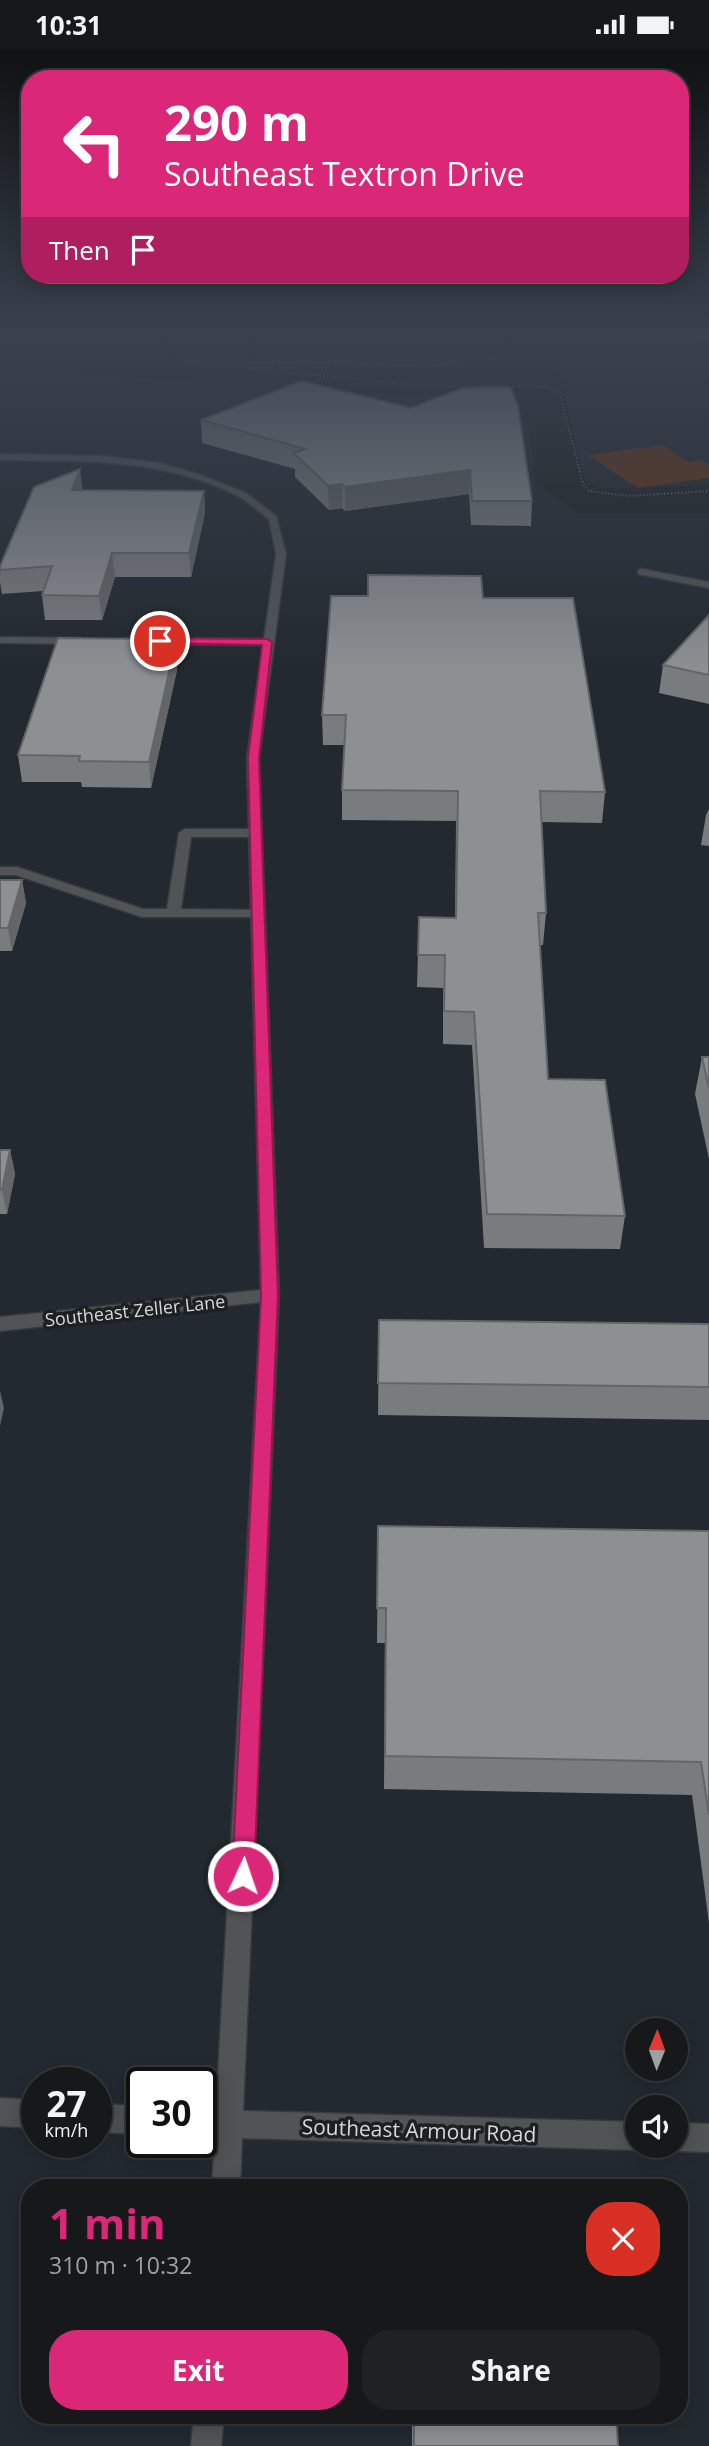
<!DOCTYPE html>
<html lang="en">
<head>
<meta charset="utf-8">
<style>
  :root { --surface:#16181a; --page:#1f2123; --text:#f1f3f6; --muted:#9ea0a2; --line:#353739; --accent:#db2777 }
  body { margin:0; font-family:"Open Sans",sans-serif; background:var(--page); color:var(--text); height:100vh; display:flex; flex-direction:column; font-size:26px; white-space:nowrap }
  * { box-sizing:border-box; margin:0 }
  p { font-size:23px; color:var(--muted) }
  .icon { flex:none; width:38px; height:38px; fill:none; stroke:currentColor; stroke-width:2; stroke-linecap:round; stroke-linejoin:round }
  .map { position:relative; flex:1; overflow:hidden }
  .details { position:absolute; left:21px; top:2130px; width:667px; height:245px; display:flex; flex-direction:column; background:var(--surface); border-radius:28px; box-shadow:0 4px 18px #0003,0 0 0 2px var(--line) }
  .details>* { flex:none }
  .banner { position:absolute; left:21px; top:21px; width:668px; height:214px; border-radius:28px; box-shadow:0 4px 18px #0003,0 0 0 2px var(--line); background:#db2777; color:#fff; overflow:hidden }
  .needle { width:46px; rotate:1deg }
  .buttons { position:absolute; left:625px; top:1969px; display:grid; gap:14px }
  .buttons a { display:grid; place-items:center; width:63px; height:63px; border-radius:50%; background:var(--surface); box-shadow:0 4px 18px #0003,0 0 0 2px var(--line); font-size:35px }
  .speed { position:absolute; left:21px; top:2018px; display:flex; gap:14px; font-size:35px; font-weight:700; text-align:center }
  .speed>* { display:grid; place-content:center; width:91px; height:91px; border-radius:50%; background:var(--surface); box-shadow:0 4px 18px #0003,0 0 0 2px var(--line); line-height:1 }
  .speed small { font-size:18px; font-weight:400 }
  .speed .limit { border:4px solid #111; border-radius:10px; background:#fff; color:#111 }
  .pin { position:absolute; display:grid; place-items:center; width:60px; height:60px; color:#fff; margin:-30px; border:4px solid #fff; border-radius:50%; box-shadow:0 2px 7px #0007 }
  .me { position:absolute; width:77px; margin:-38px; rotate:3deg; stroke-linejoin:round; filter:drop-shadow(0 0 5px #0008) }
  .turn { display:flex; align-items:center; gap:24px; height:147px; padding:0 28px; font-size:32px }
  .turn .icon { width:91px; height:91px; stroke-width:2.5 }
  .turn b { display:block; font-size:49px; line-height:60px }
  .then { display:flex; align-items:center; height:66px; padding:0 28px; background:#0003; gap:14px; font-size:26px }
  .round { display:grid; place-items:center; flex:none; width:74px; height:74px; border-radius:28px; background:var(--page) }
  .head { display:flex; align-items:center; justify-content:space-between; height:119px; padding:0 28px }
  h1 { font-size:42px; font-weight:700; line-height:52px; color:var(--accent) }
  .button { display:flex; gap:14px; margin-top:auto; padding:14px 28px }
  .button a { flex:1; height:80px; border-radius:28px; background:var(--accent); color:#fff; font-size:28px; font-weight:700; line-height:80px; text-align:center }
  .button a+a { background:var(--page); color:var(--text) }
  .status { display:flex; justify-content:space-between; align-items:center; height:49px; padding:0 35px; background:var(--surface); direction:ltr }
  .status svg { height:19px; fill:currentColor }
  .map>svg:first-child { display:block }
  .built { fill:#222930; fill-rule:evenodd }
  .green { fill:#693110 }
  .lines { fill:none; stroke-linecap:round; stroke-linejoin:round }
  .service-casing { stroke:#383b3d; stroke-width:3 }
  .minor-casing { stroke:#383b3d; stroke-width:3 }
  .path { stroke:#777a7c; stroke-width:2; stroke-dasharray:1 2.5; stroke-linecap:butt }
  .service { fill:#515457; fill-rule:evenodd }
  .minor { fill:#515457; fill-rule:evenodd }
  .wall { fill:#797c7e }
  .shaded-wall { fill:#636567 }
  .building { fill:#8d9093; stroke:#636567; stroke-width:2 }
  .route { fill:#db2777; stroke:#8e194d; stroke-width:2 }
  .labels { text-anchor:middle; dominant-baseline:central; stroke-width:7; stroke-linejoin:round; paint-order:stroke }
  .street-label { font-size:18px; fill:#d5d7d9; stroke:#1d2022 }
  .near-street-label { font-size:21px; fill:#d5d7d9; stroke:#1d2022 }
</style>
</head>
<body>
<div class="status"><b>10:31</b><svg viewBox="0 0 49 12"><path d="M0 12V9h3v3zM5 12V6h3v6zM10 12V3h3v9zM15 12V0h3v12zM26 1h20v11H26zM47 4h2v5h-2z"/></svg></div>
<div class="map">
<svg width="709" height="2397" viewBox="0 0 709 2397">
  <rect width="100%" height="100%" fill="#1d2022"/>
  <g class="built">
    <polygon points="552,295 709,296 709,436 604,440 586,435"/>
    <path d="M0,319L520,355L529,384L536,435L579,464H709V2397H0ZM637,1981H676V2020H637ZM37,2034H96V2093H37ZM142,2034H201V2093H142ZM637,2058H676V2096H637ZM30,2138H679V2366H30Z"/>
  </g>
  <polygon class="green" points="662,396 689,413 702,411 709,416 709,429 638,439 588,406"/>
  <g class="lines">
    <defs>
      <g id="service">
        <polygon points="642,520 709,533 709,539 638,525 638,521"/>
        <polygon points="185,780 256,780 262,784 256,788 191,788 181,860 258,861 265,865 263,868 142,868 16,826 0,826 0,818 17,818 143,860 167,860 179,784"/>
      </g>
      <g id="minor">
        <path d="M0,405L105,407L160,414L201,426L246,444L276,467L286,505L259,709L279,1246L243,2062L637,2073V2096H647L637,2101L242,2089L240,2138H212L215,2088H201V2060L216,2061L261,1253L0,1282V1268L261,1241L247,709L263,596L126,595L121,592L126,589L264,590L276,505L269,470C259,463 249,453 238,447C164,409 81,412 0,411Z"/>
        <polygon points="0,588 80,589 85,592 80,595 0,594"/>
        <polygon points="0,2049 37,2051 37,2079 0,2077"/>
        <polygon points="96,2055 142,2057 142,2085 96,2083"/>
        <polygon points="676,2074 709,2075 709,2103 676,2102 666,2098 676,2096"/>
        <polygon points="194,2366 224,2366 221,2397 191,2397"/>
      </g>
    </defs>
    <use href="#service" class="service-casing"/>
    <use href="#minor" class="minor-casing"/>
    <g class="path">
      <polyline points="132,288 162,293 183,311 209,315 422,337 548,338 560,345 583,435 589,442 628,447 709,442"/>
      <polyline points="209,313 337,313 427,318 468,310 575,309"/>
    </g>
    <use href="#service" class="service"/>
    <use href="#minor" class="minor"/>
  </g>
  <g class="wall">
    <polygon points="693,288 709,288 709,291 694,291"/>
    <polygon points="411,359 532,452 531,477 471,476 469,445 345,462 342,459 329,461 295,428 295,420 202,394 201,371"/>
    <polygon points="83,441 204,442 205,464 191,528 115,528 102,571 45,571 42,546 43,542 2,545 0,533 0,517"/>
    <polygon points="483,549 605,743 602,774 541,773 546,864 543,896 540,896 548,1030 625,1167 620,1200 484,1199 472,996 443,995 443,939 417,938 419,868 455,869 456,772 342,771 342,741 344,696 323,696 322,666"/>
    <polygon points="709,566 709,655 659,644 663,616"/>
    <polygon points="148,596 175,596 177,621 151,739 82,738 81,733 22,733 18,706"/>
    <polygon points="709,760 709,797 701,796 706,766"/>
    <polygon points="0,831 22,831 26,854 12,902 0,902"/>
    <polygon points="702,1008 709,1008 709,1110 695,1045"/>
    <polygon points="0,1101 10,1101 15,1125 7,1165 0,1165"/>
    <polygon points="379,1271 709,1275 709,1371 378,1366"/>
    <polygon points="378,1477 709,1482 709,1874 692,1746 384,1740 385,1594 377,1594"/>
    <polygon points="412,2366 616,2366 618,2397 412,2397"/>
  </g>
  <g class="shaded-wall">
    <polygon points="80,420 83,443 72,441"/>
    <polygon points="470,421 469,445 345,462 345,438"/>
    <polygon points="342,435 342,459 329,461 328,437"/>
    <polygon points="204,442 205,464 191,528 189,504"/>
    <polygon points="112,504 115,528 102,571 99,547"/>
    <polygon points="175,596 177,621 151,739 149,713"/>
    <polygon points="22,831 26,854 12,902 8,879"/>
    <polygon points="10,1101 15,1125 7,1165 2,1141"/>
    <polygon points="0,1342 4,1359 0,1377"/>
  </g>
  <g class="building">
    <polygon points="301,332 411,359 463,339 509,338 512,341 518,358 532,452 472,452 470,421 345,438 342,435 328,437 294,404 305,400 201,371"/>
    <polygon points="80,420 72,441 204,442 189,504 112,504 99,547 42,546 52,517 0,521 0,517 34,438"/>
    <polygon points="368,526 481,527 483,549 573,549 605,743 540,742 546,864 538,864 548,1030 605,1031 625,1167 487,1165 474,963 444,962 445,906 418,906 419,868 456,869 458,742 342,741 346,666 322,666 331,547 368,547"/>
    <polygon points="709,566 709,626 663,616"/>
    <polygon points="58,589 148,590 146,596 175,596 149,713 79,712 80,707 18,706"/>
    <polygon points="0,831 22,831 8,879 0,879"/>
    <polygon points="702,1008 709,1008 709,1039"/>
    <polygon points="0,1101 10,1101 2,1141 0,1141"/>
    <polygon points="379,1271 709,1275 709,1338 378,1334"/>
    <polygon points="378,1477 709,1482 709,1766 701,1713 385,1707 386,1559 377,1559"/>
    <polygon points="414,2366 616,2366 618,2397 414,2397"/>
  </g>
  <linearGradient id="sky" x2="0" y2="1"><stop stop-color="#101213"/><stop offset="0.46" stop-color="#3a424f"/><stop offset="1" stop-color="#3a424f" stop-opacity="0"/></linearGradient>
  <rect width="709" height="623" fill="url(#sky)"/>
  <polygon class="route" points="160,589 267,590 272,593 259,709 278,1246 254,1827 251,1835 243,1838 235,1835 232,1827 261,1246 248,709 262,596 157,594 156,592"/>
  <g class="labels">
    <g class="street-label">
      <text transform="translate(135 1261) rotate(-6)">Southeast Zeller Lane</text>
    </g>
    <g class="near-street-label">
      <text transform="translate(419 2081) rotate(2)">Southeast Armour Road</text>
    </g>
  </g>
</svg>
<div class="buttons">
<a><svg class="needle" viewBox="-14 -14 28 28"><path d="M0-13l5 13h-10z" fill="#e53935"/><path d="M0 13l5-13h-10z" fill="#9ea0a2"/></svg></a>
<a><svg class="icon" aria-label="sound" viewBox="0 0 24 24"><path d="M4 9h4l5-4v14l-5-4H4zM17 9q2 3 0 6"/></svg></a>
</div>
<div class="speed"><div>27<small>km/h</small></div><div class="limit">30</div></div>
<div class="pin" style="left:160px;top:592px;background:#d93025"><svg class="icon" aria-label="arrive" viewBox="0 0 24 24"><path d="M6 21V4h12l-3 4 3 4H6"/></svg></div>
<svg class="me" style="left:243px;top:1827px" viewBox="-20 -20 40 40"><circle r="17" fill="#db2777" stroke="#fff" stroke-width="3"/><path d="M0-11L8 9 0 5-8 9z" fill="#fff"/></svg>
<div class="banner">
<div class="turn"><svg class="icon" aria-label="left" viewBox="0 0 24 24"><path d="M17 20v-9H6M10 6l-5 5 5 5"/></svg><div><b>290 m</b>Southeast Textron Drive</div></div>
<div class="then">Then<svg class="icon" aria-label="arrive" viewBox="0 0 24 24"><path d="M6 21V4h12l-3 4 3 4H6"/></svg></div>
</div>
<section class="details">
<div class="head"><div><h1>1 min</h1><p>310 m · 10:32</p></div><a class="round" style="background:#d93025;color:#fff"><svg class="icon" aria-label="close" viewBox="0 0 24 24"><path d="M6 6l12 12M18 6L6 18"/></svg></a></div>
<div class="button"><a>Exit</a><a>Share</a></div>
</section>
</div>
</body>
</html>
